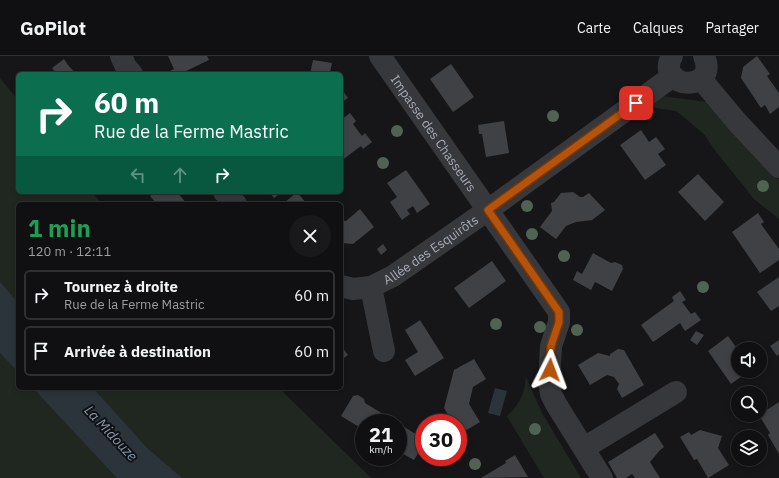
<!DOCTYPE html>
<html lang="fr">
<head>
<meta charset="utf-8">
<style>
  :root { --surface:#101012; --page:#19191b; --text:#f1f3f6; --muted:#9c9d9f; --line:#303032 }
  body { margin:0; font-family:"IBM Plex Sans",sans-serif; background:var(--page); color:var(--text); height:100vh; display:flex; flex-direction:column; font-size:15px; white-space:nowrap }
  * { box-sizing:border-box; margin:0 }
  p { font-size:13px; color:var(--muted) }
  .icon { flex:none; width:22px; height:22px; fill:none; stroke:currentColor; stroke-width:2; stroke-linecap:round; stroke-linejoin:round }
  .map { position:relative; flex:1; overflow:hidden }
  .sheet { position:absolute; left:16px; top:146px; width:327px; height:188px; display:flex; flex-direction:column; background:var(--surface); border-radius:6px; box-shadow:0 2px 6px #0003,0 0 0 1px var(--line) }
  .sheet>* { flex:none }
  .banner { position:absolute; left:16px; top:16px; width:327px; height:122px; border-radius:6px; box-shadow:0 2px 6px #0003,0 0 0 1px var(--line); background:#0b6e4f; color:#fff; overflow:hidden }
  .fabs { position:absolute; left:731px; top:286px; display:grid; gap:8px }
  .fabs a { display:grid; place-items:center; width:36px; height:36px; border-radius:50%; background:var(--surface); box-shadow:0 2px 6px #0003,0 0 0 1px var(--line); font-size:20px }
  .speed { position:absolute; left:355px; top:358px; display:flex; gap:8px; font-size:20px; font-weight:700; text-align:center }
  .speed>* { display:grid; place-content:center; width:52px; height:52px; border-radius:50%; background:var(--surface); box-shadow:0 2px 6px #0003,0 0 0 1px var(--line); line-height:1 }
  .speed small { font-size:10px; font-weight:400 }
  .speed .limit { border:6px solid #d22; background:#fff; color:#111 }
  .pin { position:absolute; display:grid; place-items:center; width:34px; height:34px; color:#fff; margin:-17px; border-radius:8px; box-shadow:0 2px 6px #0006 }
  .me { position:absolute; width:44px; margin:-22px; rotate:3deg; stroke-linejoin:round; filter:drop-shadow(0 0 3px #0008) }
  .turn { display:flex; align-items:center; gap:14px; height:84px; padding:0 12px; font-size:18px }
  .turn .icon { width:52px; height:52px; stroke-width:2.5 }
  .turn b { display:block; font-size:28px; line-height:34px }
  .lanes { display:flex; align-items:center; height:38px; padding:0 12px; background:#0003; justify-content:center; gap:20px; direction:ltr }
  .lanes .off { opacity:.35 }
  .round { display:grid; place-items:center; flex:none; width:42px; height:42px; border-radius:21px; background:var(--page) }
  .headline { display:flex; align-items:center; justify-content:space-between; height:68px; padding:0 12px }
  h1 { font-size:24px; font-weight:700; line-height:30px; color:#1e9e55 }
  ul { padding:0; list-style:none }
  li { display:flex; align-items:center; gap:12px; height:50px; margin:0 8px 6px; padding:0 4px; border:2px solid var(--line); border-radius:6px }
  li div { flex:1 }
  li b { display:block; font-size:15px }
  li em { font-style:normal }
  header { display:flex; align-items:center; gap:24px; box-sizing:border-box; height:56px; padding:0 20px; background:var(--surface); border-bottom:1px solid var(--line) }
  header strong { font-size:19px }
  nav { display:flex; gap:22px; margin-inline-start:auto; font-size:14px }
  .map>svg:first-child { display:block }
  .green { fill:#202721 }
  .water { fill:#2c343b }
  .building { fill:#404144 }
  .lines { fill:none; stroke-linecap:round; stroke-linejoin:round }
  .minor { stroke:#37383c; stroke-width:22 }
  .tree { fill:#506253 }
  .route-casing { stroke:#753606; stroke-width:10 }
  .route { stroke:#b45309; stroke-width:7 }
  .labels { text-anchor:middle; dominant-baseline:central; stroke-width:4; stroke-linejoin:round; paint-order:stroke }
  .street-label { font-size:13px; fill:#a8acb7; stroke:#111113 }
  .water-label { font-size:14px; font-style:italic; fill:#8199b1; stroke:#111113 }
</style>
</head>
<body>
<header>
<strong>GoPilot</strong>
<nav><a>Carte</a><a>Calques</a><a>Partager</a></nav>
</header>
<div class="map">
<svg width="779" height="422" viewBox="0 0 779 422">
  <rect width="100%" height="100%" fill="#161618"/>
  <g class="green">
    <polygon points="0,22 18,44 18,136 92,136 102,148 18,148 18,332 279,332 371,422 0,422"/>
    <polygon points="662,40 707,46 757,102 779,124 779,163 754,143 714,93 704,78 676,55 649,51"/>
    <path d="M526,321L542,357L581,422H544L507,360C520,348 524,339 526,321Z"/>
  </g>
  <g class="water">
    <polygon points="0,226 18,247 18,316 0,297"/>
    <polygon points="33,332 93,332 148,393 182,422 117,422"/>
    <polygon points="495,332 507,335 500,360 488,357"/>
  </g>
  <g class="building">
    <polygon points="168,0 207,0 209,4 184,16 185,18 172,18 170,15 174,13"/>
    <polygon points="757,0 770,18 767,20 779,37 779,51 770,58 765,49 761,52 741,22 743,11"/>
    <polygon points="64,3 68,9 76,18 57,18 52,12"/>
    <polygon points="313,4 332,7 330,17 331,18 310,18"/>
    <polygon points="451,8 474,41 453,56 430,23"/>
    <polygon points="341,32 348,42 341,47"/>
    <polygon points="350,57 356,65 353,68 362,80 365,77 372,86 363,93 361,90 341,105 341,64"/>
    <polygon points="504,65 509,97 486,101 482,78 479,78 478,69"/>
    <polygon points="641,74 649,86 656,81 665,93 658,98 666,109 645,124 620,89"/>
    <polygon points="406,114 430,148 417,157 413,150 407,154 410,158 402,164 390,146 397,141 387,127"/>
    <polygon points="698,118 724,146 705,165 678,136"/>
    <polygon points="155,136 177,136 187,148 157,148 150,140"/>
    <polygon points="269,136 282,136 274,142"/>
    <polygon points="297,136 307,148 283,148"/>
    <polygon points="573,136 580,141 583,141 589,137 605,154 592,164 576,166 566,170 556,183 540,171 552,155 551,147 554,146 561,137"/>
    <polygon points="360,153 374,171 353,188 341,187 341,164 346,165"/>
    <polygon points="758,157 764,166 761,168 779,193 779,204 760,217 732,176"/>
    <polygon points="383,188 387,194 381,199 377,193"/>
    <polygon points="593,197 611,207 615,206 622,209 623,213 612,235 595,226 591,234 573,224 577,215 582,218"/>
    <polygon points="492,205 506,225 469,252 454,232"/>
    <polygon points="779,221 779,250 771,255 757,236"/>
    <polygon points="680,235 686,244 682,246 691,258 695,256 701,264 685,275 680,267 653,286 641,269 674,245 672,241"/>
    <polygon points="420,264 444,302 415,320 405,304 418,296 405,274"/>
    <polygon points="696,275 704,279 697,289 690,284"/>
    <polygon points="728,280 738,294 738,315 749,315 731,328 708,295"/>
    <polygon points="779,284 779,298 777,300 770,290"/>
    <polygon points="341,290 348,299 341,304"/>
    <polygon points="618,293 624,294 644,329 622,342 617,333 619,328 614,321 607,319 590,329 578,309 598,297 610,300 610,298"/>
    <polygon points="474,303 486,323 473,331 469,348 480,366 460,378 458,376 458,367 453,367 444,352 454,314"/>
    <polygon points="358,339 364,343 365,347 414,377 418,376 424,379 424,387 414,404 398,395 398,367 364,367 364,374 341,360 353,340"/>
    <polygon points="779,346 779,398 768,379 770,377 759,359"/>
    <polygon points="700,374 722,380 718,392 729,409 708,422 697,403 694,404 680,381 689,376 691,379"/>
    <polygon points="655,377 664,391 660,394 650,406 660,422 635,422 632,418 626,422 617,422 608,406"/>
    <polygon points="515,399 528,421 481,422 506,407 505,405"/>
  </g>
  <g class="lines">
    <g class="minor">
      <polyline points="121,0 126,11 132,18"/>
      <path id="s1" d="M380,0L559,256V266L551,290L549,325L551,338L556,348L602,422"/>
      <path d="M672,0C654,33 720,38 704,0"/>
      <polyline points="701,23 737,66 779,111"/>
      <polyline points="224,136 236,148"/>
      <path id="s2" d="M341,230L353,233L371,231L393,220L488,154L673,20"/>
      <polyline points="371,231 384,295"/>
      <polyline points="584,392 676,336"/>
    </g>
  </g>
  <g class="tree">
    <circle cx="553" cy="60" r="6"/>
    <circle cx="397" cy="75" r="6"/>
    <circle cx="383" cy="107" r="6"/>
    <circle cx="763" cy="130" r="6"/>
    <circle cx="527" cy="150" r="6"/>
    <circle cx="532" cy="178" r="6"/>
    <circle cx="564" cy="200" r="6"/>
    <circle cx="703" cy="231" r="6"/>
    <circle cx="496" cy="268" r="6"/>
    <circle cx="540" cy="271" r="6"/>
    <circle cx="577" cy="274" r="6"/>
    <circle cx="535" cy="373" r="6"/>
    <circle cx="475" cy="408" r="6"/>
  </g>
  <g class="lines">
    <defs>
      <polyline id="route" points="550,314 551,290 559,266 559,256 488,154 636,47"/>
    </defs>
    <use href="#route" class="route-casing"/>
    <use href="#route" class="route"/>
  </g>
  <g class="labels">
    <g class="street-label">
      <text stroke="none"><textPath href="#s1" startOffset="94">Impasse des Chasseurs</textPath></text>
      <text stroke="none"><textPath href="#s2" startOffset="101">Allée des Esquirôts</textPath></text>
    </g>
    <g class="water-label">
      <text transform="translate(111 377) rotate(47)">La Midouze</text>
    </g>
  </g>
</svg>
<div class="fabs">
<a><svg class="icon" aria-label="sound" viewBox="0 0 24 24"><path d="M4 9h4l5-4v14l-5-4H4zM17 9q2 3 0 6"/></svg></a>
<a><svg class="icon" aria-label="search" viewBox="0 0 24 24"><circle cx="10" cy="10" r="6"/><path d="M15 15l6 6"/></svg></a>
<a><svg class="icon" aria-label="layers" viewBox="0 0 24 24"><path d="M12 4l9 5-9 5-9-5zM3 14l9 5 9-5"/></svg></a>
</div>
<div class="speed"><div>21<small>km/h</small></div><div class="limit">30</div></div>
<div class="pin" style="left:636px;top:47px;background:#d93025"><svg class="icon" aria-label="arrive" viewBox="0 0 24 24"><path d="M6 21V4h12l-3 4 3 4H6"/></svg></div>
<svg class="me" style="left:550px;top:314px" viewBox="-20 -20 40 40"><path d="M0-17L14 15 0 8-14 15z" fill="#b45309" stroke="#fff" stroke-width="4"/></svg>
<div class="banner">
<div class="turn"><svg class="icon" aria-label="right" viewBox="0 0 24 24"><path d="M7 20v-9h11M14 6l5 5-5 5"/></svg><div><b>60 m</b>Rue de la Ferme Mastric</div></div>
<div class="lanes"><svg class="icon off" aria-label="left" viewBox="0 0 24 24"><path d="M17 20v-9H6M10 6l-5 5 5 5"/></svg><svg class="icon off" aria-label="ahead" viewBox="0 0 24 24"><path d="M12 20V5M6 11l6-6 6 6"/></svg><svg class="icon" aria-label="right" viewBox="0 0 24 24"><path d="M7 20v-9h11M14 6l5 5-5 5"/></svg></div>
</div>
<section class="sheet">
<div class="headline"><div><h1>1 min</h1><p>120 m · 12:11</p></div><a class="round"><svg class="icon" aria-label="close" viewBox="0 0 24 24"><path d="M6 6l12 12M18 6L6 18"/></svg></a></div>
<ul>
<li><svg class="icon" aria-label="right" viewBox="0 0 24 24"><path d="M7 20v-9h11M14 6l5 5-5 5"/></svg><div><b>Tournez à droite</b><p>Rue de la Ferme Mastric</p></div><em>60 m</em></li>
<li><svg class="icon" aria-label="arrive" viewBox="0 0 24 24"><path d="M6 21V4h12l-3 4 3 4H6"/></svg><div><b>Arrivée à destination</b></div><em>60 m</em></li>
</ul>
</section>
</div>
</body>
</html>
